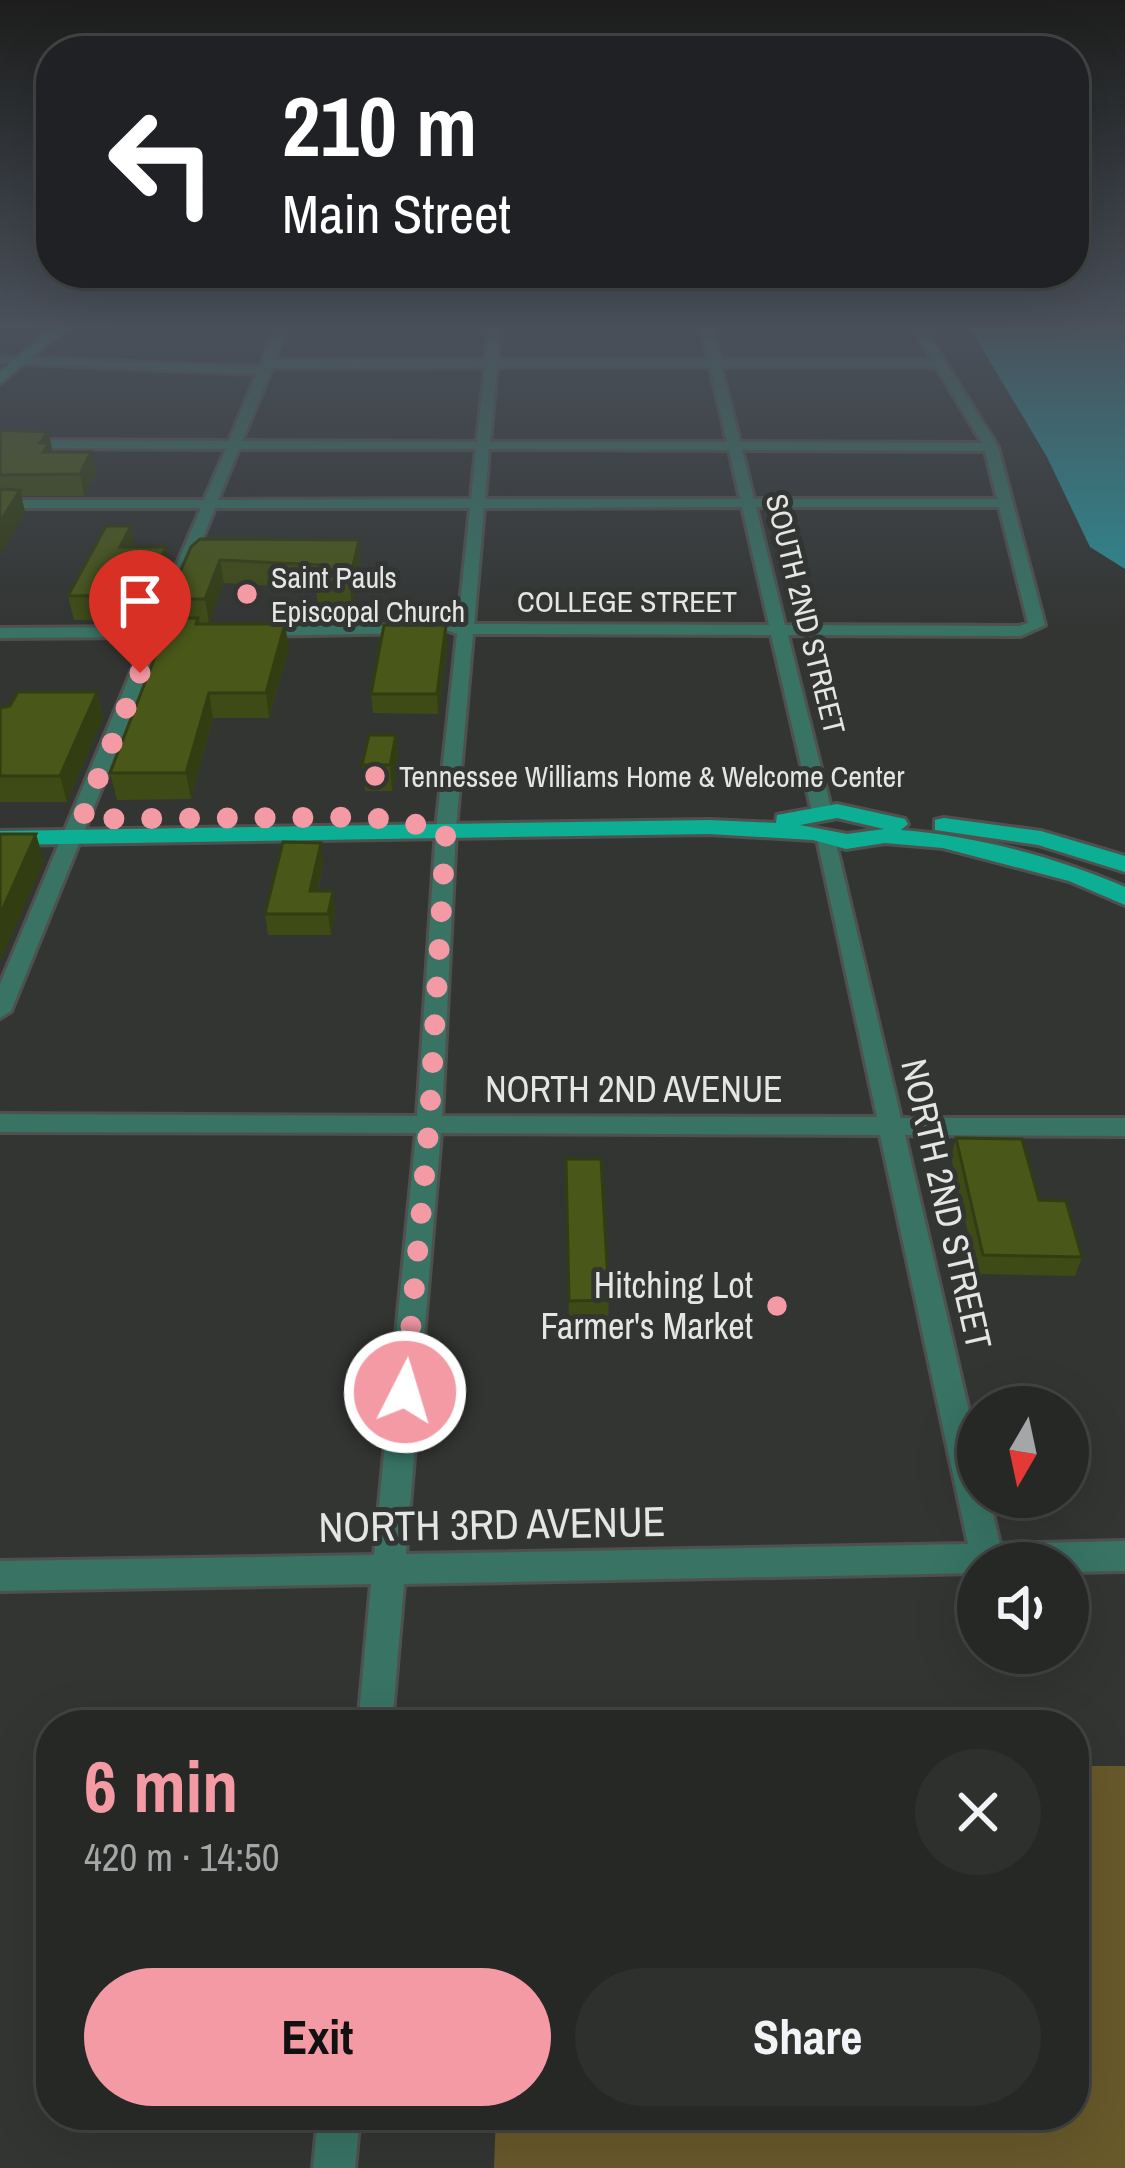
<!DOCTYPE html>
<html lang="en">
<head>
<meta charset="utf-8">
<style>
  :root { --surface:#262826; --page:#2e302e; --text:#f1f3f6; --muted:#a4a6a7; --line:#424443; --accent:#f49aa5 }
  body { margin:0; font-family:"Archivo Narrow",sans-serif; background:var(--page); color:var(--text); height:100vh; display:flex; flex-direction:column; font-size:45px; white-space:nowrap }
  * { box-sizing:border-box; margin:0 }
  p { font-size:39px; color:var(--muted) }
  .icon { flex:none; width:66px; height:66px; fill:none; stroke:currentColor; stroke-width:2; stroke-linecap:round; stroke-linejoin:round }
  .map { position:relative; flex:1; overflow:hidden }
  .side { position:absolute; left:36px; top:1710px; width:1053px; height:420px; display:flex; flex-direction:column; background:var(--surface); border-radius:48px; box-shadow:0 12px 48px #0002,0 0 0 3px var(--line) }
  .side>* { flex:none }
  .guide { position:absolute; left:36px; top:36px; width:1053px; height:252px; border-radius:48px; box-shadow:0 12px 48px #0002,0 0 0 3px var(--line); background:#202124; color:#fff; overflow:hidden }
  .needle { width:78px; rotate:189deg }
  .controls { position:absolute; left:957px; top:1386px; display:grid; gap:24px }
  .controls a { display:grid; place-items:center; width:132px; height:132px; border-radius:50%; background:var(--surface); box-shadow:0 12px 48px #0002,0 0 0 3px var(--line); font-size:60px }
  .pin { position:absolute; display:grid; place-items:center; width:102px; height:102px; color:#fff; margin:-123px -51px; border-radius:50% 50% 50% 0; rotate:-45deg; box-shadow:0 0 12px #0007 }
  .pin .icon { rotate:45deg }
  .me { position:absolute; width:132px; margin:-66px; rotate:5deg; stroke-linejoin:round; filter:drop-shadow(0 0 9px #0008) }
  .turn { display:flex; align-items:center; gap:42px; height:252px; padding:0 48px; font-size:54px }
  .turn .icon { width:156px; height:156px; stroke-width:2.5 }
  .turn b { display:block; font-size:84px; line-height:102px }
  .round { display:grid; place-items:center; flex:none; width:126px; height:126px; border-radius:63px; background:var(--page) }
  .headline { display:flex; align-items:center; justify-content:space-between; height:204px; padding:0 48px }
  h1 { font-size:72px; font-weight:800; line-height:90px; color:var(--accent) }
  .primary-button { display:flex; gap:24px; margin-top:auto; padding:24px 48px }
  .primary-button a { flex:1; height:138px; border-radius:72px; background:var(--accent); color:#111; font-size:48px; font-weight:800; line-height:138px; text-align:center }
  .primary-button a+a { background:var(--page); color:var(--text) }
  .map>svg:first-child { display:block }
  .green { fill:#67592a }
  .water { fill:#2c8d94 }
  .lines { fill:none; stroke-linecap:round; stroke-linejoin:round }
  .street-casing { stroke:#4f514f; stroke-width:6 }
  .secondary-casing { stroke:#4f514f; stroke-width:6 }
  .primary-casing { stroke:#4f514f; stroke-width:6 }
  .street { fill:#387364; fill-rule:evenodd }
  .secondary { fill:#2c957f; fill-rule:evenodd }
  .primary { fill:#0caf93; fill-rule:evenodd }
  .wall { fill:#3f4b16 }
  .shaded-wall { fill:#333d12 }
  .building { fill:#495719; stroke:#333d12; stroke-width:3 }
  .route { stroke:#f49aa5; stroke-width:21; stroke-dasharray:0 37.8 }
  .poi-dot { fill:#f49aa5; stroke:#333533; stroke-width:4.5 }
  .labels { text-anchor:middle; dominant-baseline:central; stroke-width:10; stroke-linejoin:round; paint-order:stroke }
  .far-poi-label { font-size:30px; fill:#e4e5e4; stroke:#333533; text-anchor:start }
  .far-street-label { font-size:30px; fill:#e4e5e4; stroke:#333533 }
  .street-label { font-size:36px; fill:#e4e5e4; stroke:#333533 }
  .poi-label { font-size:36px; fill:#e4e5e4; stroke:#333533; text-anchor:end }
  .near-street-label { font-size:42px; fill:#e4e5e4; stroke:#333533 }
</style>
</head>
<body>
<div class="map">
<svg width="1125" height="2168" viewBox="0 0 1125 2168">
  <rect width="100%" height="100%" fill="#333533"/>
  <polygon class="green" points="1074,1766 1125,1766 1125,2168 494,2168 496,2115 1074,2115"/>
  <polygon class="water" points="967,323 1125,323 1125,569 1090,547 1047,457"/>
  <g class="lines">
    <defs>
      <g id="street">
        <path d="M278,323H289L274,360H486L489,323H500L497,360H708L700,323H711L720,360H932L910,323H921L998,447L1045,625L1021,636L788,635L832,812L822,818L812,812L771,635L473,634L456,829L442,1116L877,1117L817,839L820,835H834L901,1118H1125V1136L905,1135L978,1450V1497H989L1000,1544L1125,1541V1571L1068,1572V1563H978V1573L404,1584L392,1725H358L371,1584L0,1591V1561L374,1555L416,1133L0,1132V1114L417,1116L436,829L457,634L444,629L458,624L470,508H215L167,627H196L204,632L196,637H163L11,1011L0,1018V984L146,637L0,638V628L150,627L201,508H0V500H204L226,449L0,448V440L229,441L257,374L0,363V357L260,367ZM485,367L477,442L242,441L272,368ZM497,367H710L727,442H490ZM721,367H936L982,443L740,442ZM239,449H476L471,499L218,500ZM489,449L729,450L740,499H485ZM742,450L985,451L997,499H754ZM742,507L769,625L474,624L484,508ZM756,507H999L1028,623L1019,626L785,625ZM441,1133L880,1135L968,1544L406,1554Z"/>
        <polygon points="412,625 418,627 418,633 254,636 246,631 254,626"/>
        <polygon points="318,2115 360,2115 355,2168 313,2168"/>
      </g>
      <polygon id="secondary" points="58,323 73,323 0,384 0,372"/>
      <g id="primary">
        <path d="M837,804L905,819L908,824L901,830C976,836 1056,857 1125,887V905L1069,881L943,848L885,843L846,849L813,840L709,834L0,845V831L709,820L776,823L777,815ZM837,818L884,829L847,834L800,825Z"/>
        <polygon points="944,818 1041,831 1125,856 1125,872 1038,845 935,830 935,820"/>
      </g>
    </defs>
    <use href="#street" class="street-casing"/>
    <use href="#secondary" class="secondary-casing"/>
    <use href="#primary" class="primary-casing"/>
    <use href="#street" class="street"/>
    <use href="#secondary" class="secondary"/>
    <use href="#primary" class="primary"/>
  </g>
  <g class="wall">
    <polygon points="0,430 48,432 53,452 91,452 96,474 84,496 21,496 25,512 0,555"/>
    <polygon points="200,539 361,563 352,606 318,606 316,588 224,583 209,623 289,648 269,718 213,718 191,799 117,800 110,773 174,618 170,595"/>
    <polygon points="135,547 166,547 170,570 149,619 74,620 68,596"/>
    <polygon points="447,644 438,714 373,713 371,694"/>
    <polygon points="97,692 103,717 67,802 0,802 0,708"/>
    <polygon points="396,735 398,761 392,791 365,791 362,765"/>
    <polygon points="323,863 318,891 335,912 331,935 268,935 265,914"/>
    <polygon points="956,1138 1039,1200 1082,1257 1075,1276 977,1274 951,1157"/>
    <polygon points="566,1159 609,1300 608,1322 569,1322"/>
  </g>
  <g class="shaded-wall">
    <polygon points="48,432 53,453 48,474 40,443"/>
    <polygon points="91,452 96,474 84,496 80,474"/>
    <polygon points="20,490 25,512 0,555 0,522"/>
    <polygon points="131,526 135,549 120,547"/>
    <polygon points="359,540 361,563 352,606 349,582"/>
    <polygon points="166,547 170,570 149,619 144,595"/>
    <polygon points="220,560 224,583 209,623 205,599"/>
    <polygon points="285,624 289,648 269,718 266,693"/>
    <polygon points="446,625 447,644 438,714 437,694"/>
    <polygon points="97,692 103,717 67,802 60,776"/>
    <polygon points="209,693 213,718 191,799 186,773"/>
    <polygon points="396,735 398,761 392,791 390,765"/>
    <polygon points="36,834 44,861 0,962 0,915"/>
    <polygon points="321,843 323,863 313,912 310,891"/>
    <polygon points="333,891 335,912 331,935 328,914"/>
  </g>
  <g class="building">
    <polygon points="0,430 48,432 40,443 49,443 43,452 91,452 80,474 0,475"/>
    <polygon points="0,489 20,490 0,522"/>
    <polygon points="106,526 131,526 120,547 166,547 144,595 68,596"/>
    <polygon points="200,539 359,540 349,582 315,582 320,565 220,560 205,599 178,599 179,595 170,595 191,547"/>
    <polygon points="170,618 198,618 196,624 285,624 266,693 209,693 186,773 110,773"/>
    <polygon points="384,625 446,625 437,694 371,694"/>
    <polygon points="18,692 97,692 60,776 0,776 0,708 10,706"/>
    <polygon points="369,735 396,735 390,765 362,765"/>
    <polygon points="0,834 36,834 0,915"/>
    <polygon points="283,842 321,843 310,891 333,891 328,914 265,914"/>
    <polygon points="956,1138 1022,1139 1039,1200 1066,1201 1082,1257 983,1255"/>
    <polygon points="566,1159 601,1159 609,1300 569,1301"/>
  </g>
  <linearGradient id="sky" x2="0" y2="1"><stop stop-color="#1c1d1c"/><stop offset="0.52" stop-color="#4a515b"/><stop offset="1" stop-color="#4a515b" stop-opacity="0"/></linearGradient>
  <rect width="1125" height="627" fill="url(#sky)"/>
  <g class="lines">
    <polyline class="route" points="140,673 82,819 368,817 446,829 429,1126 405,1392"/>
  </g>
  <g class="poi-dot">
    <circle cx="247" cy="594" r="12"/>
    <circle cx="375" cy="776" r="12"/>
    <circle cx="777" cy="1306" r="12"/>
  </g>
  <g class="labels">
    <g class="far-poi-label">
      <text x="271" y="577">Saint Pauls<tspan x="271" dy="34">Episcopal Church</tspan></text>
      <text x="399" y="776">Tennessee Williams Home &amp; Welcome Center</text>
    </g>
    <g class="far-street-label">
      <text x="627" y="601">COLLEGE STREET</text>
      <text transform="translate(806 614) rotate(76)">SOUTH 2ND STREET</text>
    </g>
    <g class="street-label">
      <text x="634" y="1089">NORTH 2ND AVENUE</text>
      <text transform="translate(947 1204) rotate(77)">NORTH 2ND STREET</text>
    </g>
    <g class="poi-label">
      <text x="753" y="1285">Hitching Lot<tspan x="753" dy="41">Farmer's Market</tspan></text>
    </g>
    <g class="near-street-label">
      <text transform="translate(492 1524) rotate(-1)">NORTH 3RD AVENUE</text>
    </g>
  </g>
</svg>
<div class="controls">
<a><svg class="needle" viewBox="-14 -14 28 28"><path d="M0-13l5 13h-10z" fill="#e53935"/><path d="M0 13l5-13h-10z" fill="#a4a6a7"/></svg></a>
<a><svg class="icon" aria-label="sound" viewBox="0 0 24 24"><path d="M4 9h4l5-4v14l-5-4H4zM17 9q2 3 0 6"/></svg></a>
</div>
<div class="pin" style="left:140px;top:673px;background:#d93025"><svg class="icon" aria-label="arrive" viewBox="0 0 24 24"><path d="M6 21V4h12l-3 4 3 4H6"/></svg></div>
<svg class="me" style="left:405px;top:1392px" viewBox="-20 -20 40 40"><circle r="17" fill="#f49aa5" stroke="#fff" stroke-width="3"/><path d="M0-11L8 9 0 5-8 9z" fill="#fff"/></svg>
<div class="guide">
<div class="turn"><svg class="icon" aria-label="left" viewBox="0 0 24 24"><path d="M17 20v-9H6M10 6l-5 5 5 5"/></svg><div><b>210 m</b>Main Street</div></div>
</div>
<section class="side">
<div class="headline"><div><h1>6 min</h1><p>420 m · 14:50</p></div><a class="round"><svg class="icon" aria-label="close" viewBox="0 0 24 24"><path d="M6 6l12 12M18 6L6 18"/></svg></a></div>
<div class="primary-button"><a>Exit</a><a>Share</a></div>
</section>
</div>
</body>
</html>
